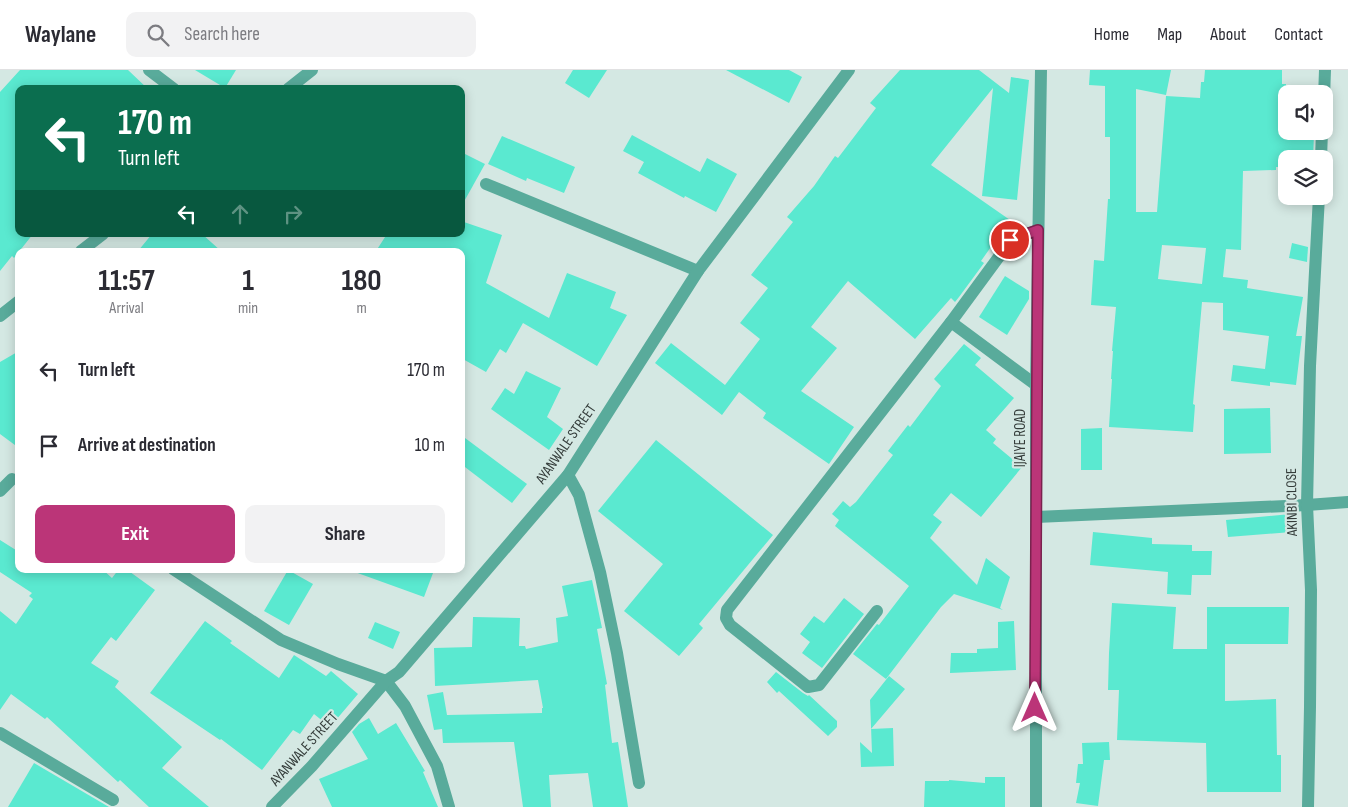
<!DOCTYPE html>
<html lang="en">
<head>
<meta charset="utf-8">
<style>
  :root { --surface:#fff; --page:#f2f2f3; --text:#2b2b33; --muted:#7c7c81; --line:#e1e1e2; --accent:#bb3578 }
  body { margin:0; font-family:"Sofia Sans Condensed",sans-serif; background:var(--page); color:var(--text); height:100vh; display:flex; flex-direction:column; font-size:19px; white-space:nowrap }
  * { box-sizing:border-box; margin:0 }
  p { font-size:16px; color:var(--muted) }
  .icon { flex:none; width:28px; height:28px; fill:none; stroke:currentColor; stroke-width:2; stroke-linecap:round; stroke-linejoin:round }
  .map { position:relative; flex:1; overflow:hidden }
  .details { position:absolute; left:15px; top:178px; width:450px; height:325px; display:flex; flex-direction:column; background:var(--surface); border-radius:10px; box-shadow:0 2px 12px #0003 }
  .details>* { flex:none }
  .hud { position:absolute; left:15px; top:15px; width:450px; height:152px; border-radius:10px; box-shadow:0 2px 12px #0003; background:#0b6e4f; color:#fff; overflow:hidden }
  .controls { position:absolute; left:1278px; top:15px; display:grid; gap:10px }
  .controls a { display:grid; place-items:center; width:55px; height:55px; border-radius:10px; background:var(--surface); box-shadow:0 2px 12px #0003; font-size:25px }
  .pin { position:absolute; display:grid; place-items:center; width:42px; height:42px; color:#fff; margin:-21px; border:2px solid #fff; border-radius:50%; box-shadow:0 1px 5px #0007 }
  .me { position:absolute; width:55px; margin:-28px; rotate:0deg; stroke-linejoin:round; filter:drop-shadow(0 0 4px #0008) }
  .turn { display:flex; align-items:center; gap:18px; height:105px; padding:0 20px; font-size:22px }
  .turn .icon { width:65px; height:65px; stroke-width:2.5 }
  .turn b { display:block; font-size:35px; line-height:42px }
  .lanes { display:flex; align-items:center; height:48px; padding:0 20px; background:#0003; justify-content:center; gap:25px; direction:ltr }
  .lanes .off { opacity:.35 }
  .eta { display:flex; justify-content:space-evenly; align-items:center; height:85px; text-align:center }
  .eta b { font-size:30px; font-weight:700; line-height:35px }
  .primary-button { display:flex; gap:10px; margin-top:auto; padding:10px 20px }
  .primary-button a { flex:1; height:58px; border-radius:10px; background:var(--accent); color:#fff; font-size:20px; font-weight:700; line-height:58px; text-align:center }
  .primary-button a+a { background:var(--page); color:var(--text) }
  ul { padding:0; list-style:none }
  li { display:flex; align-items:center; gap:15px; height:75px; padding:0 20px }
  li div { flex:1 }
  li b { display:block; font-size:19px }
  li em { font-style:normal }
  header { display:flex; align-items:center; gap:30px; box-sizing:border-box; height:70px; padding:0 25px; background:var(--surface); border-bottom:1px solid var(--line) }
  header strong { font-size:24px }
  nav { display:flex; gap:28px; margin-inline-start:auto; font-size:18px }
  .search { width:350px; height:45px; background:var(--page); display:flex; align-items:center; gap:12px; box-sizing:border-box; padding:0 18px; border-radius:10px; color:var(--muted); font-size:19px }
  .map>svg:first-child { display:block }
  .building { fill:#5ae9d0; fill-rule:evenodd }
  .lines { fill:none; stroke-linecap:round; stroke-linejoin:round }
  .minor { stroke:#59ab9b; stroke-width:12 }
  .route-casing { stroke:#7a224e; stroke-width:12 }
  .route { stroke:#bb3578; stroke-width:9 }
  .labels { text-anchor:middle; dominant-baseline:central; stroke-width:4.5; stroke-linejoin:round; paint-order:stroke }
  .street-label { font-size:15px; fill:#343c3a; stroke:#d4e8e3 }
</style>
</head>
<body>
<header>
<strong>Waylane</strong>
<div class="search"><svg class="icon" aria-label="search" viewBox="0 0 24 24"><circle cx="10" cy="10" r="6"/><path d="M15 15l6 6"/></svg>Search here</div>
<nav><a>Home</a><a>Map</a><a>About</a><a>Contact</a></nav>
</header>
<div class="map">
<svg width="1348" height="737" viewBox="0 0 1348 737">
  <rect width="100%" height="100%" fill="#d4e8e3"/>
  <g class="building">
    <polygon points="20,0 128,0 148,19 19,19 19,164 33,164 14,188 12,186 0,201 0,22"/>
    <polygon points="195,0 236,0 225,18"/>
    <polygon points="573,0 607,0 589,28 565,13"/>
    <polygon points="726,0 789,0 802,7 789,33"/>
    <polygon points="900,0 979,0 1009,23 1011,7 1029,10 1017,130 982,126 993,18 931,95 1010,150 981,191 984,193 959,227 955,232 951,228 915,269 848,211 811,257 837,278 801,321 854,357 829,394 763,348 766,343 739,322 722,345 655,293 671,273 725,315 760,269 740,253 768,218 751,205 793,152 787,147 814,116 835,86 838,88 876,38 870,33"/>
    <path d="M1090,0H1171L1166,25L1136,19V142H1157L1166,26L1200,28L1201,12H1204L1205,0H1282V14H1286V63L1314,64L1313,89H1286V97H1276V100L1243,101L1241,180L1226,179L1223,207L1248,210L1247,218L1303,227L1296,266H1302L1296,315L1270,312V316L1231,311L1233,295L1265,299L1269,266L1223,260V233L1202,232L1193,334L1195,335L1193,362L1109,357L1112,309H1111L1113,281H1112L1116,237L1091,235L1094,190L1104,191L1108,129H1110V67H1105V16L1089,15ZM1162,175L1206,178L1202,214L1158,209Z"/>
    <polygon points="632,65 700,102 707,88 737,104 716,142 685,126 684,128 638,103 644,92 623,81"/>
    <polygon points="502,66 575,97 564,123 527,108 526,111 488,94"/>
    <polygon points="461,82 485,94 461,137"/>
    <polygon points="461,151 502,165 486,213 549,248 567,203 616,222 610,238 627,245 597,296 523,253 506,283 500,279 486,302 461,288 461,181 376,181 387,164 461,164"/>
    <polygon points="152,164 202,164 221,181 138,181"/>
    <polygon points="1292,173 1308,177 1307,192 1289,188"/>
    <polygon points="1005,206 1029,221 1029,229 1007,265 979,247"/>
    <polygon points="964,274 981,288 975,295 1014,328 986,360 996,369 993,373 1022,397 981,447 951,423 933,445 942,452 930,468 977,515 986,488 1010,507 1000,538 1003,540 954,524 941,537 886,609 853,584 877,554 879,555 909,516 835,456 839,450 832,444 843,431 850,437 856,432 893,385 888,381 908,355 910,357 941,316 934,309"/>
    <polygon points="19,281 19,378 0,364 0,292"/>
    <polygon points="526,301 561,318 547,347 563,359 549,380 491,339 505,318 514,324"/>
    <polygon points="1270,338 1271,383 1224,384 1224,339"/>
    <polygon points="1102,358 1102,400 1081,400 1081,359"/>
    <polygon points="461,365 527,414 512,433 461,394"/>
    <polygon points="656,370 773,465 699,554 703,558 679,586 624,541 663,494 598,441"/>
    <polygon points="1291,444 1292,462 1228,467 1226,450"/>
    <polygon points="1093,462 1152,468 1152,474 1192,475 1192,481 1212,481 1211,505 1192,505 1191,525 1167,524 1168,502 1090,495"/>
    <polygon points="0,470 19,482 19,499 102,499 112,508 119,499 126,499 155,520 116,571 111,567 91,593 119,611 115,617 182,677 162,698 209,737 149,737 120,710 118,712 47,647 45,649 11,624 0,640 0,541 16,554 33,529 29,526 32,523 0,502"/>
    <polygon points="353,499 422,499 433,503 424,527 352,501"/>
    <polygon points="288,500 313,514 289,555 264,541"/>
    <polygon points="592,510 602,558 597,559 607,614 605,615 612,673 618,672 628,737 593,737 588,703 549,705 551,737 523,737 514,672 443,673 442,659 434,660 427,625 443,622 447,645 542,643 542,638 543,638 538,610 435,616 434,578 472,577 473,547 520,548 519,576 525,576 526,579 558,572 556,548 568,546 562,516"/>
    <polygon points="844,528 864,544 822,598 802,583 810,572 800,564 814,546 824,553"/>
    <polygon points="1112,533 1176,537 1173,579 1207,579 1207,537 1289,537 1288,574 1225,574 1225,631 1276,629 1277,685 1281,685 1281,722 1207,722 1206,673 1117,670 1119,620 1108,620 1109,583"/>
    <polygon points="205,551 232,571 230,573 279,608 294,585 326,606 331,601 358,624 330,657 314,644 300,664 293,660 262,700 221,669 220,670 150,623"/>
    <polygon points="1014,551 1016,600 950,603 951,583 977,583 977,579 998,578 998,552"/>
    <polygon points="375,552 400,562 393,579 368,568"/>
    <polygon points="776,602 803,623 808,626 809,625 837,651 837,657 828,666 779,621 777,623 767,612"/>
    <polygon points="889,606 905,619 871,659 893,658 894,696 861,697 860,672 872,683 870,630"/>
    <polygon points="369,648 378,664 396,653 425,701 423,702 438,737 332,737 319,709 368,689 352,662 359,654"/>
    <polygon points="1109,672 1110,690 1104,690 1098,736 1076,733 1080,713 1076,713 1078,694 1083,694 1082,673"/>
    <polygon points="34,693 109,737 8,737"/>
    <polygon points="985,707 1005,707 1005,737 924,737 925,711 949,711 949,710 985,713"/>
  </g>
  <g class="lines">
    <g class="minor">
      <polyline points="149,0 174,19"/>
      <polyline points="288,19 312,0"/>
      <polyline points="1324,28 1325,0"/>
      <polyline points="1321,89 1322,61"/>
      <polyline points="486,114 698,201"/>
      <polyline points="81,181 103,164"/>
      <polyline points="0,246 19,231"/>
      <polyline points="951,252 1036,315"/>
      <polyline points="568,405 579,425 600,502 617,583 639,713"/>
      <polyline points="0,421 12,409"/>
      <polyline points="1036,447 1307,435 1348,432"/>
      <polyline points="173,499 281,570 338,594 386,611 405,636 437,696 449,737"/>
      <polyline points="877,541 819,615 808,617 730,555 726,548 727,540 951,252 1001,184 1003,173 1038,160"/>
      <polyline points="0,663 113,730"/>
      <polyline points="272,737 312,696 386,611 399,602 568,405 698,201 849,0"/>
      <polyline points="1036,737 1036,315 1041,0"/>
      <polyline points="1308,737 1310,637 1311,520 1307,435 1310,296 1319,126"/>
    </g>
  </g>
  <g class="lines">
    <defs>
      <polyline id="route" points="1010,170 1038,160 1035,638"/>
    </defs>
    <use href="#route" class="route-casing"/>
    <use href="#route" class="route"/>
  </g>
  <g class="labels">
    <g class="street-label">
      <text transform="translate(1020 368) rotate(-90)">IJAIYE ROAD</text>
      <text transform="translate(566 374) rotate(-55)">AYANWALE STREET</text>
      <text transform="translate(1292 432) rotate(-91)">AKINBI CLOSE</text>
      <text transform="translate(304 679) rotate(-48)">AYANWALE STREET</text>
    </g>
  </g>
</svg>
<div class="controls">
<a><svg class="icon" aria-label="sound" viewBox="0 0 24 24"><path d="M4 9h4l5-4v14l-5-4H4zM17 9q2 3 0 6"/></svg></a>
<a><svg class="icon" aria-label="layers" viewBox="0 0 24 24"><path d="M12 4l9 5-9 5-9-5zM3 14l9 5 9-5"/></svg></a>
</div>
<div class="pin" style="left:1010px;top:170px;background:#d93025"><svg class="icon" aria-label="arrive" viewBox="0 0 24 24"><path d="M6 21V4h12l-3 4 3 4H6"/></svg></div>
<svg class="me" style="left:1035px;top:638px" viewBox="-20 -20 40 40"><path d="M0-17L14 15 0 8-14 15z" fill="#bb3578" stroke="#fff" stroke-width="4"/></svg>
<div class="hud">
<div class="turn"><svg class="icon" aria-label="left" viewBox="0 0 24 24"><path d="M17 20v-9H6M10 6l-5 5 5 5"/></svg><div><b>170 m</b>Turn left</div></div>
<div class="lanes"><svg class="icon" aria-label="left" viewBox="0 0 24 24"><path d="M17 20v-9H6M10 6l-5 5 5 5"/></svg><svg class="icon off" aria-label="ahead" viewBox="0 0 24 24"><path d="M12 20V5M6 11l6-6 6 6"/></svg><svg class="icon off" aria-label="right" viewBox="0 0 24 24"><path d="M7 20v-9h11M14 6l5 5-5 5"/></svg></div>
</div>
<section class="details">
<div class="eta">
<div><b>11:57</b><p>Arrival</p></div>
<div><b>1</b><p>min</p></div>
<div><b>180</b><p>m</p></div>
</div>
<ul>
<li><svg class="icon" aria-label="left" viewBox="0 0 24 24"><path d="M17 20v-9H6M10 6l-5 5 5 5"/></svg><div><b>Turn left</b></div><em>170 m</em></li>
<li><svg class="icon" aria-label="arrive" viewBox="0 0 24 24"><path d="M6 21V4h12l-3 4 3 4H6"/></svg><div><b>Arrive at destination</b></div><em>10 m</em></li>
</ul>
<div class="primary-button"><a>Exit</a><a>Share</a></div>
</section>
</div>
</body>
</html>
